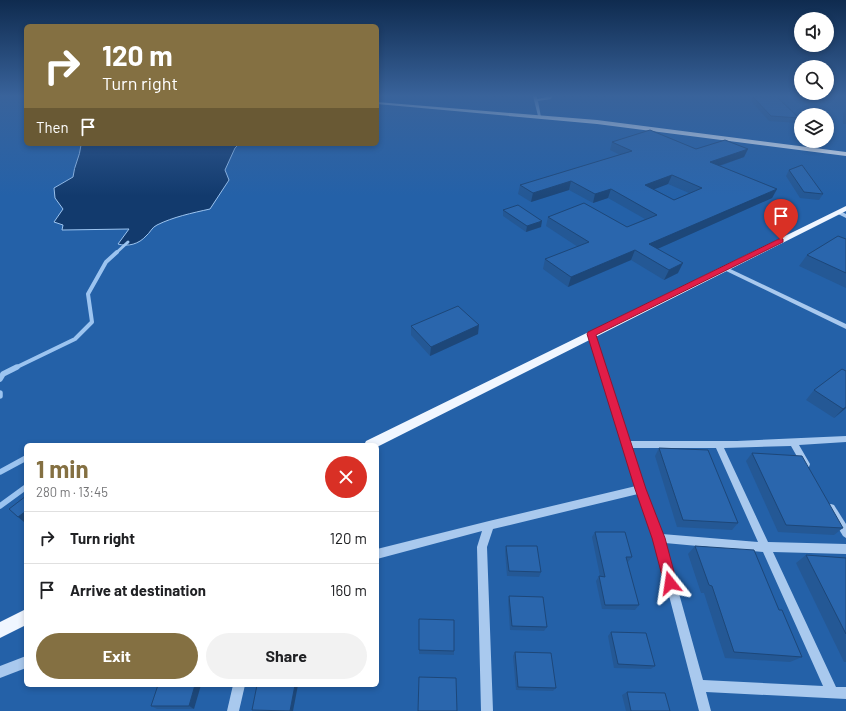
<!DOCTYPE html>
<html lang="en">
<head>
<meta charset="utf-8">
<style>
  :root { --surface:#fff; --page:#f2f2f2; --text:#202124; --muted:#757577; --line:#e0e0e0; --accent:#847042 }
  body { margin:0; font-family:Barlow,sans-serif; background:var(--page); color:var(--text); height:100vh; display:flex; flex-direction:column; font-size:15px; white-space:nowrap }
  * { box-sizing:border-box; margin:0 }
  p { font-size:13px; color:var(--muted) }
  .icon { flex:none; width:22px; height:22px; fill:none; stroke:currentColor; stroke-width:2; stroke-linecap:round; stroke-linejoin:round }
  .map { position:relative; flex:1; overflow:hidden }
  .panel { position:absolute; left:24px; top:443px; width:355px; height:244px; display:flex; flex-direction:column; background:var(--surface); border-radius:6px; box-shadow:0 2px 6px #0003 }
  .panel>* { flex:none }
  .top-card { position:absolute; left:24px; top:24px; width:355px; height:122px; border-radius:6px; box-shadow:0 2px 6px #0003; background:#847042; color:#fff; overflow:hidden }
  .fabs { position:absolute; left:794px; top:12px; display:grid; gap:8px }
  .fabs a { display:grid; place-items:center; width:40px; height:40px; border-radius:50%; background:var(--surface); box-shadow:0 2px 6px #0003; font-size:20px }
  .pin { position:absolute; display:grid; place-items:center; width:34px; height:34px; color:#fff; margin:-41px -17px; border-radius:50% 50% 50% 0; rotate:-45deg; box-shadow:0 0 4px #0007 }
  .pin .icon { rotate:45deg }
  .me { position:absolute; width:44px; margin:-22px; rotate:345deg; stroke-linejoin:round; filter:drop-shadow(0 0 3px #0008) }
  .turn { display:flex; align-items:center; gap:14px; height:84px; padding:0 12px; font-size:18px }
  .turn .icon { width:52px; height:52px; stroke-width:2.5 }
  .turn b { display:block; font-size:28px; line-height:34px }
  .then { display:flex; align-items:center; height:38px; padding:0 12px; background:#0003; gap:8px; font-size:15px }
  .round { display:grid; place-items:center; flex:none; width:42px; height:42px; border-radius:21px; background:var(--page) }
  .overview { display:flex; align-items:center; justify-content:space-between; height:68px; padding:0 12px }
  h1 { font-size:24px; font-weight:700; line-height:30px; color:var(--accent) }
  .cta { display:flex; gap:8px; margin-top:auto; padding:8px 12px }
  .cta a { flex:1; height:46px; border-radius:24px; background:var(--accent); color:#fff; font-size:16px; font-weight:700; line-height:46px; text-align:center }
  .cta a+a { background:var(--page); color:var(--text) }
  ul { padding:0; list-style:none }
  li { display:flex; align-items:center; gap:12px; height:52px; padding:0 12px; border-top:1px solid var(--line) }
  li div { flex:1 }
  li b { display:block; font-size:15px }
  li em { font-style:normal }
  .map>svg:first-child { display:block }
  .green { fill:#2461a8; fill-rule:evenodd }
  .water { fill:#123a6d; stroke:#9cc4f0 }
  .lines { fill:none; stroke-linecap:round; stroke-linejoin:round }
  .stream-far2 { stroke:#9cc4f0; stroke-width:3 }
  .stream-far1 { stroke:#9cc4f0; stroke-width:4 }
  .stream { stroke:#9cc4f0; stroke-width:5.5 }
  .minor { fill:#a9c9ee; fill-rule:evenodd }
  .major { fill:#f0f6ff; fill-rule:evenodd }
  .wall { fill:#245895; fill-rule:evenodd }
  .shaded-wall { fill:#1d4779 }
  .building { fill:#2a66ad; stroke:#1d4779; fill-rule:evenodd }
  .route { fill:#e11d48; stroke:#92132f }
</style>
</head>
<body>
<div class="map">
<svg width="846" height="711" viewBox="0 0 846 711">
  <rect width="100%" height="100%" fill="#1b4f8f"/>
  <path class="green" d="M0,96H26V144H377V96H846V711H0ZM801,115H827V141H801ZM26,445H377V685H26Z"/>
  <path class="water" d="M80,144H239L235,148L225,170L229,180L210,209C192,213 173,217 157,225C152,227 150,233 146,236C139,244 128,247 118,244L129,229L62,230L63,225L54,222L63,209L55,198L54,188L73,177C74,165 80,157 81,145Z"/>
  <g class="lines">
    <polyline class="stream-far2" points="116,253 128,242"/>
    <polyline class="stream-far1" points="15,368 75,339 92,322 88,294 106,262 117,252"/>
    <g class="stream">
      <polyline points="0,379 3,374 17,367"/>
      <polyline points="0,393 0,396"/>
      <polyline points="0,472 26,458"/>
      <polyline points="0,506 26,487"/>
    </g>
    <g class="minor">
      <polygon points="533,96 537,96 537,99 552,96 551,99 538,101 541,117 538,116"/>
      <polygon points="836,211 840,211 846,214 846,218 836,213"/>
      <polygon points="724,266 846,324 846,329 722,269 722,267"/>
      <path d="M590,332H592L595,334L630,441H737L846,436V442L799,445L810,464L809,467L806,468L803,467L791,446L724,448L768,542L846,544V554L773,552L836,687H846V699L706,692L711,711H699L654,538L638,494L493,529L487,547L493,711H481L477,547L482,531L377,559V549L489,521L636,486L589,334ZM632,448H716L758,542L662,534L645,489ZM665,543L763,552L823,686L703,680Z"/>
      <polygon points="831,504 834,505 846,524 846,538 843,536 826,508 828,505"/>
      <polygon points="26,656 26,668 0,678 0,666"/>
      <polygon points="233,685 245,685 239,711 227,711"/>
    </g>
    <g class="major">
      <polygon points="377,102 597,120 846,152 846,156 597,124 377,104"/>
      <polygon points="846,206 846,211 377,447 377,445 364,445 366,441"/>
      <polygon points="26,609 26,625 0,638 0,622"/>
    </g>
  </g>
  <g class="wall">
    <polygon points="440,96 510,96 510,97"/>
    <polygon points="556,96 612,96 611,98 557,98"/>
    <polygon points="753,97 799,118 797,123 769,121 751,101"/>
    <polygon points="846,108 846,124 843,124 843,114"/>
    <path d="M612,142L696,149H748L744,157L720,166L777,189L772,198L657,249L678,273L664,280L631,260L568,287L543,269L545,259L578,247L546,226L548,217L627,227L645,219L608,198L593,203L569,190L531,202L518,194L520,185L620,155L610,150ZM668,184L689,193L674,200L654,189Z"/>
    <polygon points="789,170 823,194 819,200 800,198 786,176"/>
    <polygon points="503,210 541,227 526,232 503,216"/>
    <polygon points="846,239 846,288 799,266 807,255"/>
    <polygon points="411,326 478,334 430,356 411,335"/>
    <polygon points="846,371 846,408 834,418 806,400 814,390"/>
    <polygon points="659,448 738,523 732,530 677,527 655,456"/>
    <polygon points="752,453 843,528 834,535 778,532 746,461"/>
    <polygon points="595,532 632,557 628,562 627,562 639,605 635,610 602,609 596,581 599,576 600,576 592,537"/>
    <polygon points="506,546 541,572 539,577 507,576 505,551"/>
    <polygon points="695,546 779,610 802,657 790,662 725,658 704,593 701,593 688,554"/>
    <polygon points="806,555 846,558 846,662 844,662 796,563"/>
    <polygon points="509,596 547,627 544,631 510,630 508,601"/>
    <polygon points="419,619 454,651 454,655 419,654"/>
    <polygon points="611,632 655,666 651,669 614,668 608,636"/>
    <polygon points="515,652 556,688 553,691 516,690 513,656"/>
    <polygon points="158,685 194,709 157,709 151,706"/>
    <polygon points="627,692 670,711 626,711 622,695"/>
  </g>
  <g class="shaded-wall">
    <polygon points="748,149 744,157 707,170 710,162"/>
    <polygon points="672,175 668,184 642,194 645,185"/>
    <polygon points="571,181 569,190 531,202 533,193"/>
    <polygon points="611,189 608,198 593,203 595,194"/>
    <polygon points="777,189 772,198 646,254 649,244"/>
    <polygon points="542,221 541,227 526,232 527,226"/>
    <polygon points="635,250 631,260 568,287 571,277"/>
    <polygon points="683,263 678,273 664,280 669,270"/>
    <polygon points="479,325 478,334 430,356 431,347"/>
    <polygon points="846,407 846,408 834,418 843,409"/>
    <polygon points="26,511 26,521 24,522 18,517"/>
    <polygon points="195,685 201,685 194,709 189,706"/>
    <polygon points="295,685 298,685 293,711 290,711"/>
  </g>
  <g class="building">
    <polygon points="753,97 777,97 799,118 771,116"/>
    <path d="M650,130L696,149L725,140L748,149L710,162L777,189L649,244L683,263L669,270L635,250L571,277L545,259L589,242L548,217L584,203L627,227L657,215L611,189L595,194L571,181L533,193L520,185L632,151L612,142ZM672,175L702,188L674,200L645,185Z"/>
    <polygon points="802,165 823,194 804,192 789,170"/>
    <polygon points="518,205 542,221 527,226 503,210"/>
    <polygon points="838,236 846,239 846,273 807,255"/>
    <polygon points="458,306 479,325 431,347 411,326"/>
    <polygon points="842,369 846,371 846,407 843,409 814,390"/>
    <polygon points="659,448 708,450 738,523 683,520"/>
    <polygon points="752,453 802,456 843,528 786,525"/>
    <polygon points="26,496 26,511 18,517 9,509"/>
    <polygon points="595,532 625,532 632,557 626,557 639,605 605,605 599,576 605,577"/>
    <polygon points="506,546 537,546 541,572 509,571"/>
    <polygon points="695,546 754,550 779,610 782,610 802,657 734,652 712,586 709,585"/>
    <polygon points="806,555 846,558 846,634"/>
    <polygon points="509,596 543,597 547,627 512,626"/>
    <polygon points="419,619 454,620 454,651 419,650"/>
    <polygon points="611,632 646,633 655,666 618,664"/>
    <polygon points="515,652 551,653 556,688 518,687"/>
    <polygon points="419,677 456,678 457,711 418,711"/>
    <polygon points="158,685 195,685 189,706 151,706"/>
    <polygon points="257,685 295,685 290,711 252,710"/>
    <polygon points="627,692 665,693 670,711 631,711"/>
  </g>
  <linearGradient id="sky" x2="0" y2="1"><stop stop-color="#0f2b4f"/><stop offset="0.49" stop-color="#39639b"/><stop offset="1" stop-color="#39639b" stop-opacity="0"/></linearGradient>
  <rect width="846" height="196" fill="url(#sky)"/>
  <polygon class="route" points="781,238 783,239 783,242 596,335 646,489 665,538 677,583 675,588 670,589 666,588 664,583 652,538 635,489 587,334 588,332"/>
</svg>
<div class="fabs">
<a><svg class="icon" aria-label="sound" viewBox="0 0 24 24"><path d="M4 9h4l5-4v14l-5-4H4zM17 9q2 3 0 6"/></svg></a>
<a><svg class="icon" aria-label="search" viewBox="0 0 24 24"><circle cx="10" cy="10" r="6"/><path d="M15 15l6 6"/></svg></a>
<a><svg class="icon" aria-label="layers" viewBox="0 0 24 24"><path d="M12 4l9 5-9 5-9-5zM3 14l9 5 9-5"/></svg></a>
</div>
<div class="pin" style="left:781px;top:240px;background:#d93025"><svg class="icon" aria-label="arrive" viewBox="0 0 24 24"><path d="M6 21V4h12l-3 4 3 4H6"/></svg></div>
<svg class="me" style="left:670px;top:583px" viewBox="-20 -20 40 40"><path d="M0-17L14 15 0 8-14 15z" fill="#e11d48" stroke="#fff" stroke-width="4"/></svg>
<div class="top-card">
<div class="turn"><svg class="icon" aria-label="right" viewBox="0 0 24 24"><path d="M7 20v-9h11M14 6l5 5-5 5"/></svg><div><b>120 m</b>Turn right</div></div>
<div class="then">Then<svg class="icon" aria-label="arrive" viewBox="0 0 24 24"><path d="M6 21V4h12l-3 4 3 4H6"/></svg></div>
</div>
<section class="panel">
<div class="overview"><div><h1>1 min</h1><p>280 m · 13:45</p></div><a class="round" style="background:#d93025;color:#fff"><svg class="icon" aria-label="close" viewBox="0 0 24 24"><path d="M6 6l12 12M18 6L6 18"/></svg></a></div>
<ul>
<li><svg class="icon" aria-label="right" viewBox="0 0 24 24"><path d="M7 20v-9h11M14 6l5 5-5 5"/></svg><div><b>Turn right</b></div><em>120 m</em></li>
<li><svg class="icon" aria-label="arrive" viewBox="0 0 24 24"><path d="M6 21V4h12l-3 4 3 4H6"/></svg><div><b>Arrive at destination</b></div><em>160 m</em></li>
</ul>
<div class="cta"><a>Exit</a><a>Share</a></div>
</section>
</div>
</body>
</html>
